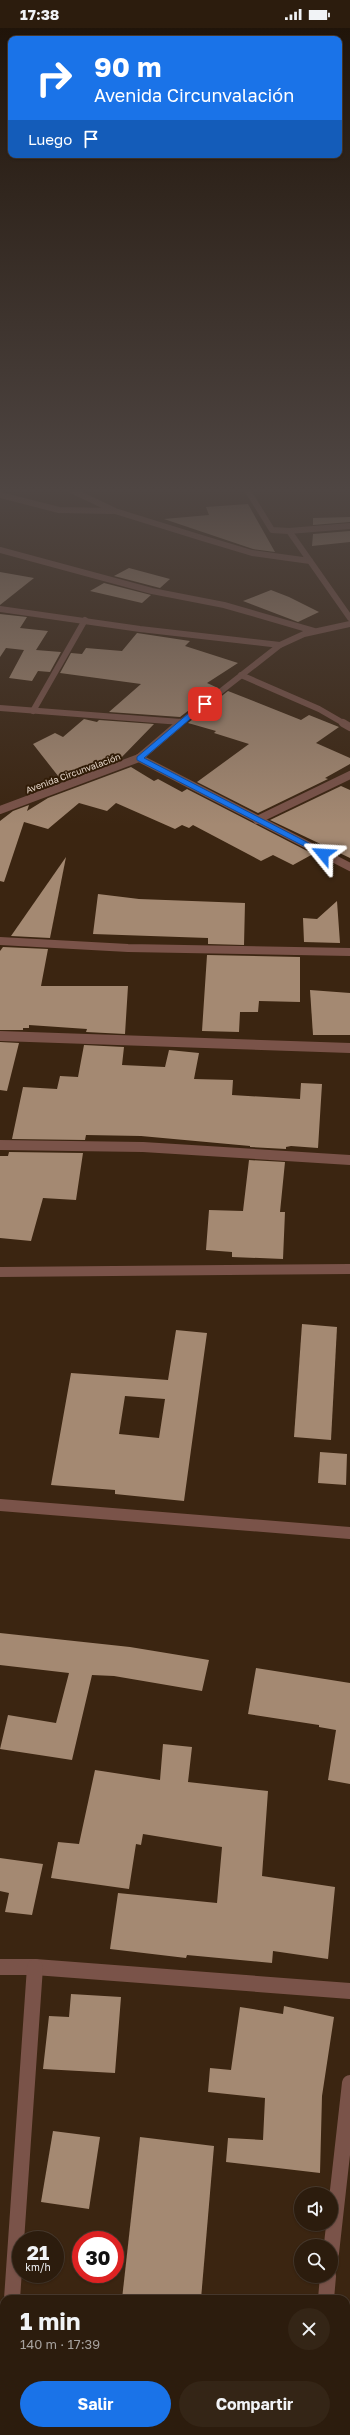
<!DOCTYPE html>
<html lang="es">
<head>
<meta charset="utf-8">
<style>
  :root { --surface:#2c1c0d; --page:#342516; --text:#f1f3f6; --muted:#a6a19d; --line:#483a2e; --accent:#1a73e8 }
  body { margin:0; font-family:"Golos Text",sans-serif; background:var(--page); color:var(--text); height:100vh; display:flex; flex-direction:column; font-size:15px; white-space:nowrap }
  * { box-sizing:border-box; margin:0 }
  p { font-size:13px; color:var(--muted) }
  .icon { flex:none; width:22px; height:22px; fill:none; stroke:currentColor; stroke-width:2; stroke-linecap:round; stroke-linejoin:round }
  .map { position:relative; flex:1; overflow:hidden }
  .details { position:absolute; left:0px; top:2267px; width:350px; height:140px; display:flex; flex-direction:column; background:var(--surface); border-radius:12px 12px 0 0; box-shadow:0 1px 3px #0004,0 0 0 1px var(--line) }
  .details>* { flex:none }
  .guide { position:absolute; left:8px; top:8px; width:334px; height:122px; border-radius:8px; box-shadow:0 1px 3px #0004,0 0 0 1px var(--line); background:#1a73e8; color:#fff; overflow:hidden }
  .buttons { position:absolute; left:294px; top:2159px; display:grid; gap:8px }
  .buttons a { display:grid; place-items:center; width:44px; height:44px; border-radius:50%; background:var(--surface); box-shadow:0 1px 3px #0004,0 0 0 1px var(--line); font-size:20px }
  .speed { position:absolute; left:12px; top:2203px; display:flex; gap:8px; font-size:20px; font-weight:700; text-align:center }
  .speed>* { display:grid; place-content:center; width:52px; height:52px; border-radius:50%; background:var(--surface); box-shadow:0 1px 3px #0004,0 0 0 1px var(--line); line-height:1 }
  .speed small { font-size:10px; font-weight:400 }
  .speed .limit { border:6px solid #d22; background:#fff; color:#111 }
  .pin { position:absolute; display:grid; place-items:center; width:34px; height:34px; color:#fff; margin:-17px; border-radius:8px; box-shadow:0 2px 6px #0006 }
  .me { position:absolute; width:44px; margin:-22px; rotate:297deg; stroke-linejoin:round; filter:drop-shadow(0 0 3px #0008) }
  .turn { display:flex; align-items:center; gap:14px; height:84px; padding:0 20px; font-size:18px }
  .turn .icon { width:52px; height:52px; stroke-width:2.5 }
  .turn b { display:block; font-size:28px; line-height:34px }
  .then { display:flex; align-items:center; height:38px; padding:0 20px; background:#0003; gap:8px; font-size:15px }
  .round { display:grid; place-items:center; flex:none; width:42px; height:42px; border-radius:21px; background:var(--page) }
  .head { display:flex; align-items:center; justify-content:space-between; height:68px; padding:0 20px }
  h1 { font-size:24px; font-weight:700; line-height:30px }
  .cta { display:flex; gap:8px; margin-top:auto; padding:8px 20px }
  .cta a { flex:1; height:46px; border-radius:24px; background:var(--accent); color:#fff; font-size:16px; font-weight:700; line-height:46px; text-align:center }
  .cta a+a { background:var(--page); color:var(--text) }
  .status { display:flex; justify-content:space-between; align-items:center; height:28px; padding:0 20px; background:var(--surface); direction:ltr }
  .status svg { height:11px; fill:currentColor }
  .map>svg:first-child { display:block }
  .building { fill:#a48972; fill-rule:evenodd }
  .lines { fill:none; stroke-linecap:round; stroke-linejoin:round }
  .lane { stroke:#7a5349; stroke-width:6 }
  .street-far4 { stroke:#7a5349; stroke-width:6 }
  .street-far3 { stroke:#7a5349; stroke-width:8 }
  .street-far2 { stroke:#7a5349; stroke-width:10 }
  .street-far1 { stroke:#7a5349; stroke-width:12 }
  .street { stroke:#7a5349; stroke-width:16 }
  .route { fill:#1a73e8; stroke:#114b97 }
  .labels { text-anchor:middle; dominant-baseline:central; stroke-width:4; stroke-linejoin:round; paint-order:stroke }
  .far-street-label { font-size:9px; fill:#e7d8cc; stroke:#311c07 }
</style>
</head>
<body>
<div class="status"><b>17:38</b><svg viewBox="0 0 49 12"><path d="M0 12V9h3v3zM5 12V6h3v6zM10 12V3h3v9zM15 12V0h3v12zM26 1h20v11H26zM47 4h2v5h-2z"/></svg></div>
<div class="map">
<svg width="350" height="2407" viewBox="0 0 350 2407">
  <rect width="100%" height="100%" fill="#3b2511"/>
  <g class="building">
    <polygon points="248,476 275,524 253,521 164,491 209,487 206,479"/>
    <polygon points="350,489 350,494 313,497 313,490"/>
    <polygon points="350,503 350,514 312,518 313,506"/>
    <polygon points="129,540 170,551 160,560 114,548"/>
    <polygon points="0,544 34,550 0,577"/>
    <polygon points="104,555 151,567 142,575 90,563"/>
    <polygon points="271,562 289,569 319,584 298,594 243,573"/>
    <polygon points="0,586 27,589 20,600 48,603 36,622 61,624 50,644 38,643 32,653 9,650 24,622 6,620 0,629"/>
    <polygon points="137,605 190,613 185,618 238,635 207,655 218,660 180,689 109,684 141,656 60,645 71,625 82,626 86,620 122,623"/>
    <polygon points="228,663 301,692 309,687 339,699 316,715 350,730 350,736 325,750 328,751 258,785 197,754 249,716 214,705 216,703 188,695"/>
    <polygon points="84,691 97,694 99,692 154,696 119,732 62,753 33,716 55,705 63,709"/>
    <polygon points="131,739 154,753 158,751 182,764 187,761 313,826 293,837 273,827 261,833 193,797 189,800 182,797 175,801 116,775 107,783 79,775 48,801 24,794 4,854 0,853 0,793 13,783 29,777 27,783 48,770"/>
    <polygon points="341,758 350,762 350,830 270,792"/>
    <polygon points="66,829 50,910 11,908"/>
    <polygon points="98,866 139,871 245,875 244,917 208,916 208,910 93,906"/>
    <polygon points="337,873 340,915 304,914 303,890 317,891"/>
    <polygon points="3,919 48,921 41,958 128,958 125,1006 86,1004 87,1001 29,997 29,1000 23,1000 23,1002 0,1002 0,923"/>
    <polygon points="207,927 300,929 300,974 259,973 258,984 240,984 239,1004 202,1003"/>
    <polygon points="310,962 350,965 350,1007 313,1007"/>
    <polygon points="0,1014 19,1015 7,1063 0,1062"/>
    <polygon points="84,1017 124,1019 122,1037 165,1039 169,1022 199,1025 194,1051 233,1052 232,1067 300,1071 301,1055 322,1056 318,1120 291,1118 286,1119 286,1121 250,1119 250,1118 141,1108 86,1107 85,1112 12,1111 23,1059 57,1061 60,1048 78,1049"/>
    <polygon points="9,1124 83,1125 76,1172 43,1170 31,1213 0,1210 0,1128 8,1128"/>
    <polygon points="249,1132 285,1134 280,1184 285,1184 283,1231 232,1229 232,1224 206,1222 209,1182 243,1183"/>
    <polygon points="302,1296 337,1299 331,1412 294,1409"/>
    <path d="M176,1302L207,1305L184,1473L115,1466V1462L51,1457L71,1345L168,1352ZM125,1368L165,1371L159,1410L119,1406Z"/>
    <polygon points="320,1424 347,1426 346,1457 318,1455"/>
    <polygon points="0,1605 130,1619 209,1632 202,1663 114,1648 92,1647 72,1732 0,1721 8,1687 56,1695 69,1645 0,1637"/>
    <polygon points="256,1640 350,1655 350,1756 328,1752 336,1702 319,1699 319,1697 248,1686"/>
    <polygon points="163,1716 192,1719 188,1754 268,1763 262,1848 335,1859 328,1931 273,1923 272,1935 187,1927 186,1930 110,1921 118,1865 217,1875 222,1819 143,1806 141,1817 136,1816 129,1861 51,1850 58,1814 79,1816 95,1742 160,1752"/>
    <polygon points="0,1830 43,1836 32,1887 5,1884 9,1865 0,1863"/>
    <polygon points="71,1966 121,1969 115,2045 43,2041 49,1988 69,1989"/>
    <polygon points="284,1978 334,1989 322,2068 320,2145 226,2134 228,2110 263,2112 265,2070 208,2064 210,2040 231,2042 240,1979 283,1986"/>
    <polygon points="53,2103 100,2109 89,2181 41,2174"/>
    <polygon points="140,2109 214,2118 201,2271 122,2271"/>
  </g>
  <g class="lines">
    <polyline class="lane" points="289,503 350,498"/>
    <g class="street-far4">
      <polyline points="67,460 115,483 202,510 252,525 310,533"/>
      <polyline points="246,460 272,502 289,503 350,590"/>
      <polyline points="0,467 59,482 112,483"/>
      <polyline points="0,522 152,563 224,577 314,603"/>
      <polyline points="0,581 140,601 280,617"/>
      <polyline points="241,647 319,681 345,696"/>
      <polyline points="0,680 181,694"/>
      <polyline points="33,683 85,592"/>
      <polyline points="179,696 280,617 304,606 350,596"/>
    </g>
    <g class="street-far3">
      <polyline points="343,695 350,699"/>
      <polyline points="139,730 350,839"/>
      <polyline points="0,782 139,730 180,695"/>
      <polyline points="257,792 350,747"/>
      <polyline points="0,913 128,920 350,924"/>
    </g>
    <g class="street-far2">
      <polyline points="0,1008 350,1020"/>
      <polyline points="0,1117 143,1119 350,1132"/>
      <polyline points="0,1244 350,1241"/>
    </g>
    <polyline class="street-far1" points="0,1477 350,1505"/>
    <g class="street">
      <polyline points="0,1939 35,1939 350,1963"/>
      <polyline points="331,2225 350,2055"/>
      <polyline points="12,2271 35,1939"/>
      <polyline points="326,2271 328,2248"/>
      <polyline points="311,2403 311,2407"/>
      <polyline points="1,2407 4,2371"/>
    </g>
  </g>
  <linearGradient id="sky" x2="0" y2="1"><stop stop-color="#201409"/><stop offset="0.58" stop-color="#4f4643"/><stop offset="1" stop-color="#4f4643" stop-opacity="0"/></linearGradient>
  <rect width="350" height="797" fill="url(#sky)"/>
  <polygon class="route" points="202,674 208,676 144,730 326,824 326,827 321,827 137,732 137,729"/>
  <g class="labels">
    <g class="far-street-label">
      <text transform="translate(73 745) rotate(-20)">Avenida Circunvalación</text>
    </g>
  </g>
</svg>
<div class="buttons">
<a><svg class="icon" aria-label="sound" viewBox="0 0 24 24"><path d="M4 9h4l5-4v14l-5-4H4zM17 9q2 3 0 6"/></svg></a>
<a><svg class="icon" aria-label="search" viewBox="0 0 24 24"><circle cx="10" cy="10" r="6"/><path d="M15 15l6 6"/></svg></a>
</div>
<div class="speed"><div>21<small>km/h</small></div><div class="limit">30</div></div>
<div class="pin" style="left:205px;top:676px;background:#d93025"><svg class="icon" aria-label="arrive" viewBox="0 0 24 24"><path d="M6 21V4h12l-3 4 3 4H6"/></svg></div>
<svg class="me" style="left:323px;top:826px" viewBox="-20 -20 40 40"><path d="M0-17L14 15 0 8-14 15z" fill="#1a73e8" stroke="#fff" stroke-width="4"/></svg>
<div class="guide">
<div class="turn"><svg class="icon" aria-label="right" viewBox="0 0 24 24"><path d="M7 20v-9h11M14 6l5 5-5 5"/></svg><div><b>90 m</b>Avenida Circunvalación</div></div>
<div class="then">Luego<svg class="icon" aria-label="arrive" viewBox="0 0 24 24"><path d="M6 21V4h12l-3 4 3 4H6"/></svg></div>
</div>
<section class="details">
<div class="head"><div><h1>1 min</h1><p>140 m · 17:39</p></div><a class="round"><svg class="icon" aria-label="close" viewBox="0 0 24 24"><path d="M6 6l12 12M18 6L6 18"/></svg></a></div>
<div class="cta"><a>Salir</a><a>Compartir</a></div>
</section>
</div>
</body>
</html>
